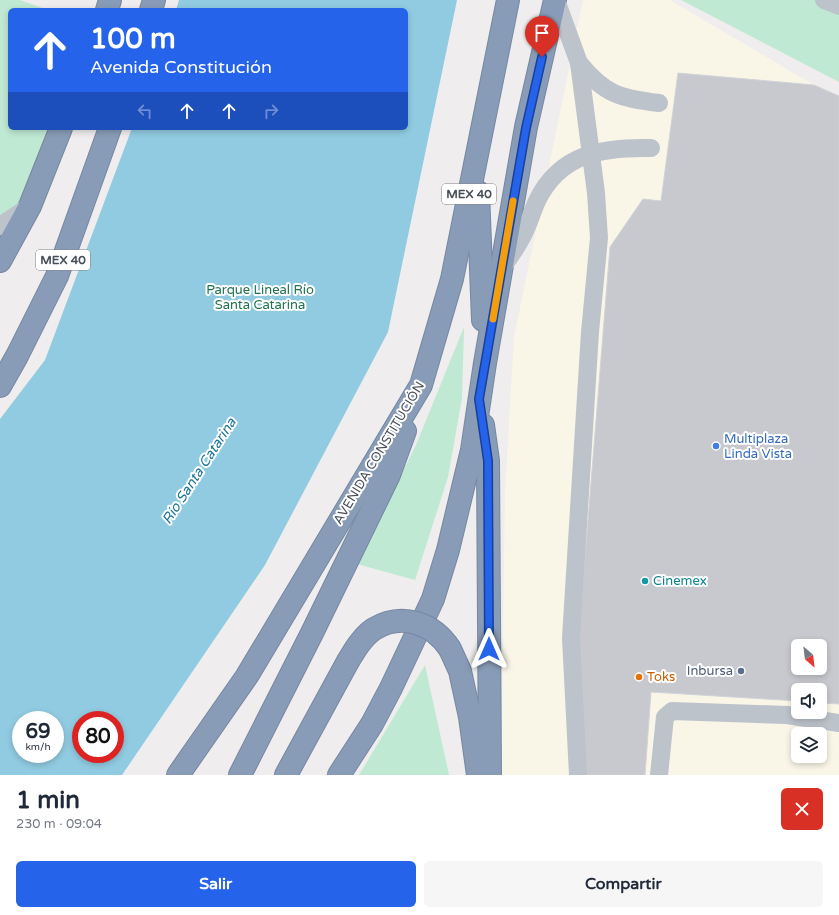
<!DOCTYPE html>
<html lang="es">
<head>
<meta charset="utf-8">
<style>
  :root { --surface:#fff; --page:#f6f6f7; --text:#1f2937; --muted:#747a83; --accent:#2563eb }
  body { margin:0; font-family:"Varela Round",sans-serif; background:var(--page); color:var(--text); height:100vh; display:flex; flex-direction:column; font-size:15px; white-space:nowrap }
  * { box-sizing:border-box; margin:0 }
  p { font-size:13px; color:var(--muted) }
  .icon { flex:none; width:22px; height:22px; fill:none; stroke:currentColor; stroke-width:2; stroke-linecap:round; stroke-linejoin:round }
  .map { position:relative; height:775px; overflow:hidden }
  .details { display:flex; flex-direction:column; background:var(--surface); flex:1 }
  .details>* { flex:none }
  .guide { position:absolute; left:8px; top:8px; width:400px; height:122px; border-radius:6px; box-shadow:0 2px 6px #0003; background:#2563eb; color:#fff; overflow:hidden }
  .needle { width:26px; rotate:152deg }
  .fabs { position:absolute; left:791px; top:639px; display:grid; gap:8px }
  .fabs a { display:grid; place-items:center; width:36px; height:36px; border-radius:6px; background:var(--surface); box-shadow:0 2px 6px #0003; font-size:20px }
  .speed { position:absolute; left:12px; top:711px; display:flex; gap:8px; font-size:20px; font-weight:700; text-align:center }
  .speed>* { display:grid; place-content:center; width:52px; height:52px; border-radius:50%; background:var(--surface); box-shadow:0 2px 6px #0003; line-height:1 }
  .speed small { font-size:10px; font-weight:400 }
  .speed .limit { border:6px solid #d22; background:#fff; color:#111 }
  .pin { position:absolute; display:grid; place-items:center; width:34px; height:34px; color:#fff; margin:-41px -17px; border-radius:50% 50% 50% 0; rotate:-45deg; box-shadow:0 0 4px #0007 }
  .pin .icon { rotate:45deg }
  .me { position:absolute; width:44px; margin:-22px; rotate:0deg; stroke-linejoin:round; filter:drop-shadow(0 0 3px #0008) }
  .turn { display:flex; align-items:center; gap:14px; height:84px; padding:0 16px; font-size:18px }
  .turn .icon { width:52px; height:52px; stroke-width:2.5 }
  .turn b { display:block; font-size:28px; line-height:34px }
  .lanes { display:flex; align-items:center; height:38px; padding:0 16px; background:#0003; justify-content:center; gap:20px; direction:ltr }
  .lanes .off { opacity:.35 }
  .round { display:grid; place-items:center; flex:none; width:42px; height:42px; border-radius:6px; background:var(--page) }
  .head { display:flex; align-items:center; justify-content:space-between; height:68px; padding:0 16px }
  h1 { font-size:24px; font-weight:800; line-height:30px }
  .cta { display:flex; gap:8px; margin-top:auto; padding:8px 16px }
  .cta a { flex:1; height:46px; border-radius:6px; background:var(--accent); color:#fff; font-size:16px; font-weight:800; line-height:46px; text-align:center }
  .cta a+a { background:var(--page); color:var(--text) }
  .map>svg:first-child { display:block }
  .commercial { fill:#f9f5e7; fill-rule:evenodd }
  .green { fill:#bfe9d2 }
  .water { fill:#91cbe1; fill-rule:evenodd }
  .building { fill:#c7c9cf; stroke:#d1d3d8; fill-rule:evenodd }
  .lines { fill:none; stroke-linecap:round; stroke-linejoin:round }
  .highway-casing { stroke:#7587a2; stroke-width:24 }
  .minor { stroke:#bdc3cb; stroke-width:18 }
  .highway { stroke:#899cb7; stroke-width:22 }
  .highway-bridge-casing { stroke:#7587a2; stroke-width:24; stroke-linecap:butt }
  .highway-bridge { stroke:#899cb7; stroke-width:22 }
  .route-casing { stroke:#184099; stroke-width:10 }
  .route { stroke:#2563eb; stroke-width:7 }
  .slow { stroke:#f59e0b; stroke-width:7 }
  .shop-dot { fill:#3f7fe0; stroke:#fff; stroke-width:1.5 }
  .culture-dot { fill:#0f9aa8; stroke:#fff; stroke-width:1.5 }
  .service-dot { fill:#5c6f8a; stroke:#fff; stroke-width:1.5 }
  .food-dot { fill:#e8710a; stroke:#fff; stroke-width:1.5 }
  .labels { text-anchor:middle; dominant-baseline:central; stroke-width:4; stroke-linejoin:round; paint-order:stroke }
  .shield { fill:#fff; stroke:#7e848a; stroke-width:1 }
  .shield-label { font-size:12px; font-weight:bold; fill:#474f58 }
  .park-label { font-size:13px; fill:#20714f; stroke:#fff }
  .shop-label { font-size:13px; fill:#366cbe; stroke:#fff; text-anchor:start }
  .street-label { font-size:13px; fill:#474f58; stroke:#fff }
  .culture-label { font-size:13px; fill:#0d838f; stroke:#fff; text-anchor:start }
  .service-label { font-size:13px; fill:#4e5e75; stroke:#fff; text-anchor:end }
  .food-label { font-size:13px; fill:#c56008; stroke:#fff; text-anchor:start }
  .water-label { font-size:14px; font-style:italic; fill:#1b7497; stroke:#fff }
</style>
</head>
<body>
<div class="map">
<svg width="839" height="775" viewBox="0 0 839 775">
  <rect width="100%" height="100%" fill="#efeded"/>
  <path class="commercial" d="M583,0H670L814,85L839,96V775H501L505,490L514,337ZM798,646H820V668H798ZM798,690H820V712H798ZM798,734H820V756H798Z"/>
  <g class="green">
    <polygon points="0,0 20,0 48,10 10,10 10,128 61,128 0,252"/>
    <polygon points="681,0 839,0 839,82"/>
    <polygon points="464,327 462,398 448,477 415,580 357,564 416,445"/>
    <polygon points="425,665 449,775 359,775"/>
  </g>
  <path class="water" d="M179,0H457L388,332L265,565L122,775H0V419L45,360L132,128H406V10H176ZM21,720H55V754H21ZM81,720H115V754H81Z"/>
  <path class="building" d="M678,73L814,85L839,96V704L820,703V690H798V701L651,692L645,775H586L578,644L610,247L643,199L661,201ZM798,646H820V668H798Z"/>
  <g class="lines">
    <defs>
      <g id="highway">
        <polyline points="107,10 110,0"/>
        <polyline points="151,10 154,0"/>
        <polyline points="478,192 483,320"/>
        <polyline points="0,261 30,206 61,128"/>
        <polyline points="0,386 17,356 57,276 110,128"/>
        <polyline points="483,425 488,461 490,775"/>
        <polyline points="450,649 460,671 470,717 478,775"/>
        <polyline points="178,775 247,676 421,385 452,279 508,0"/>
        <polyline points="240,775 312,633 389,475 405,431"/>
        <polyline points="286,775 347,663"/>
        <polyline points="339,775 372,724 391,688 433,599 448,550 472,450 485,363 526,127 555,0"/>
      </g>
    </defs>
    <use href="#highway" class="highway-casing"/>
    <g class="minor">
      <polyline points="556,0 579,63 596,193 599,238 590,332 571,638 578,775"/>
      <polyline points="824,0 839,6"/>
      <path d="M579,63C605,95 620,98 659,103"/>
      <polyline points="0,226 30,206"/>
      <path d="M501,269C510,257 518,246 524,233C529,223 532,212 537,201C560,153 603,147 651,148"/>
      <polyline points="659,775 665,717 672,711 787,715 839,723"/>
    </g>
    <use href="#highway" class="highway"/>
    <defs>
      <path id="highway-bridge" d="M347,663C354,651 362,637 374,629C402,612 433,623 450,649"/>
    </defs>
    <use href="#highway-bridge" class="highway-bridge-casing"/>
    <use href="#highway-bridge" class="highway-bridge"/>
  </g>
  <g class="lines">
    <defs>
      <polyline id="route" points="489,649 488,461 479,399 526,128 542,57"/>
    </defs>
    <use href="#route" class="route-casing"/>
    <use href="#route" class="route"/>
    <polyline class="slow" points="493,319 513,201"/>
  </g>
  <circle class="shop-dot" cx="716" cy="446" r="4"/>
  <circle class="culture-dot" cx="645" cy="581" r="4"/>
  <circle class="service-dot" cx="741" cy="671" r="4"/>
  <circle class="food-dot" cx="639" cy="677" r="4"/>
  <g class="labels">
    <g class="shield">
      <rect x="442" y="184" width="54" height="20" rx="3"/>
      <rect x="36" y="250" width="54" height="20" rx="3"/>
    </g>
    <g class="shield-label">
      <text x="469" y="194">MEX 40</text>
      <text x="63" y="260">MEX 40</text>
    </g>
    <g class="park-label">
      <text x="260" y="290">Parque Lineal Río<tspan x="260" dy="15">Santa Catarina</tspan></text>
    </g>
    <g class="shop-label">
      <text x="724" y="439">Multiplaza<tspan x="724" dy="15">Linda Vista</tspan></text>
    </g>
    <g class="street-label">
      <text transform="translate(379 453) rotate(-59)">AVENIDA CONSTITUCIÓN</text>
    </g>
    <g class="culture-label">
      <text x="653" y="581">Cinemex</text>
    </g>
    <g class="service-label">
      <text x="733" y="671">Inbursa</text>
    </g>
    <g class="food-label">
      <text x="647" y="677">Toks</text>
    </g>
    <g class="water-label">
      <text transform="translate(199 471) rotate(-57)">Río Santa Catarina</text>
    </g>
  </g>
</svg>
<div class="fabs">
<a><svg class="needle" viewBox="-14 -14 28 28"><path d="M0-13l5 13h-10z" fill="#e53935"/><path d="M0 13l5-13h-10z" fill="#747a83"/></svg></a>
<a><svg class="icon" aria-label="sound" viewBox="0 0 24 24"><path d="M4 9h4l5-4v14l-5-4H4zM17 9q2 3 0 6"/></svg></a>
<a><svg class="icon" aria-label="layers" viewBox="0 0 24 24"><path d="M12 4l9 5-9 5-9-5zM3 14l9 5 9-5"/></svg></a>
</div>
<div class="speed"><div>69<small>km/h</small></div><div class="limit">80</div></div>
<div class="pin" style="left:542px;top:57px;background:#d93025"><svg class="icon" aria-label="arrive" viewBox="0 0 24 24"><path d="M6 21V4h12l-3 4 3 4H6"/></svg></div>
<svg class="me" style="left:489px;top:649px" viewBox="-20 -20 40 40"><path d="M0-17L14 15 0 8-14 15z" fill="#2563eb" stroke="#fff" stroke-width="4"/></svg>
<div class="guide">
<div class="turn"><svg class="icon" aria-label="ahead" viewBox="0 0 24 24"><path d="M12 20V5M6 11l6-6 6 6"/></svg><div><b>100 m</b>Avenida Constitución</div></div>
<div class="lanes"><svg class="icon off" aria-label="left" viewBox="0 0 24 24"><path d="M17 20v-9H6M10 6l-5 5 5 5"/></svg><svg class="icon" aria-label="ahead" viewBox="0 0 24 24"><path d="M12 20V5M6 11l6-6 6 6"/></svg><svg class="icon" aria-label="ahead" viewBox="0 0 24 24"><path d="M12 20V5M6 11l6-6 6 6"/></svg><svg class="icon off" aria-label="right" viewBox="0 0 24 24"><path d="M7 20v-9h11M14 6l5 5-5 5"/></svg></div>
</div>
</div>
<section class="details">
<div class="head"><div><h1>1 min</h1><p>230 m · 09:04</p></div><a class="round" style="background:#d93025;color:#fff"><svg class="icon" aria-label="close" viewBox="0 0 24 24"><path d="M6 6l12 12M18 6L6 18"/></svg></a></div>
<div class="cta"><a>Salir</a><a>Compartir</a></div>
</section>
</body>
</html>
